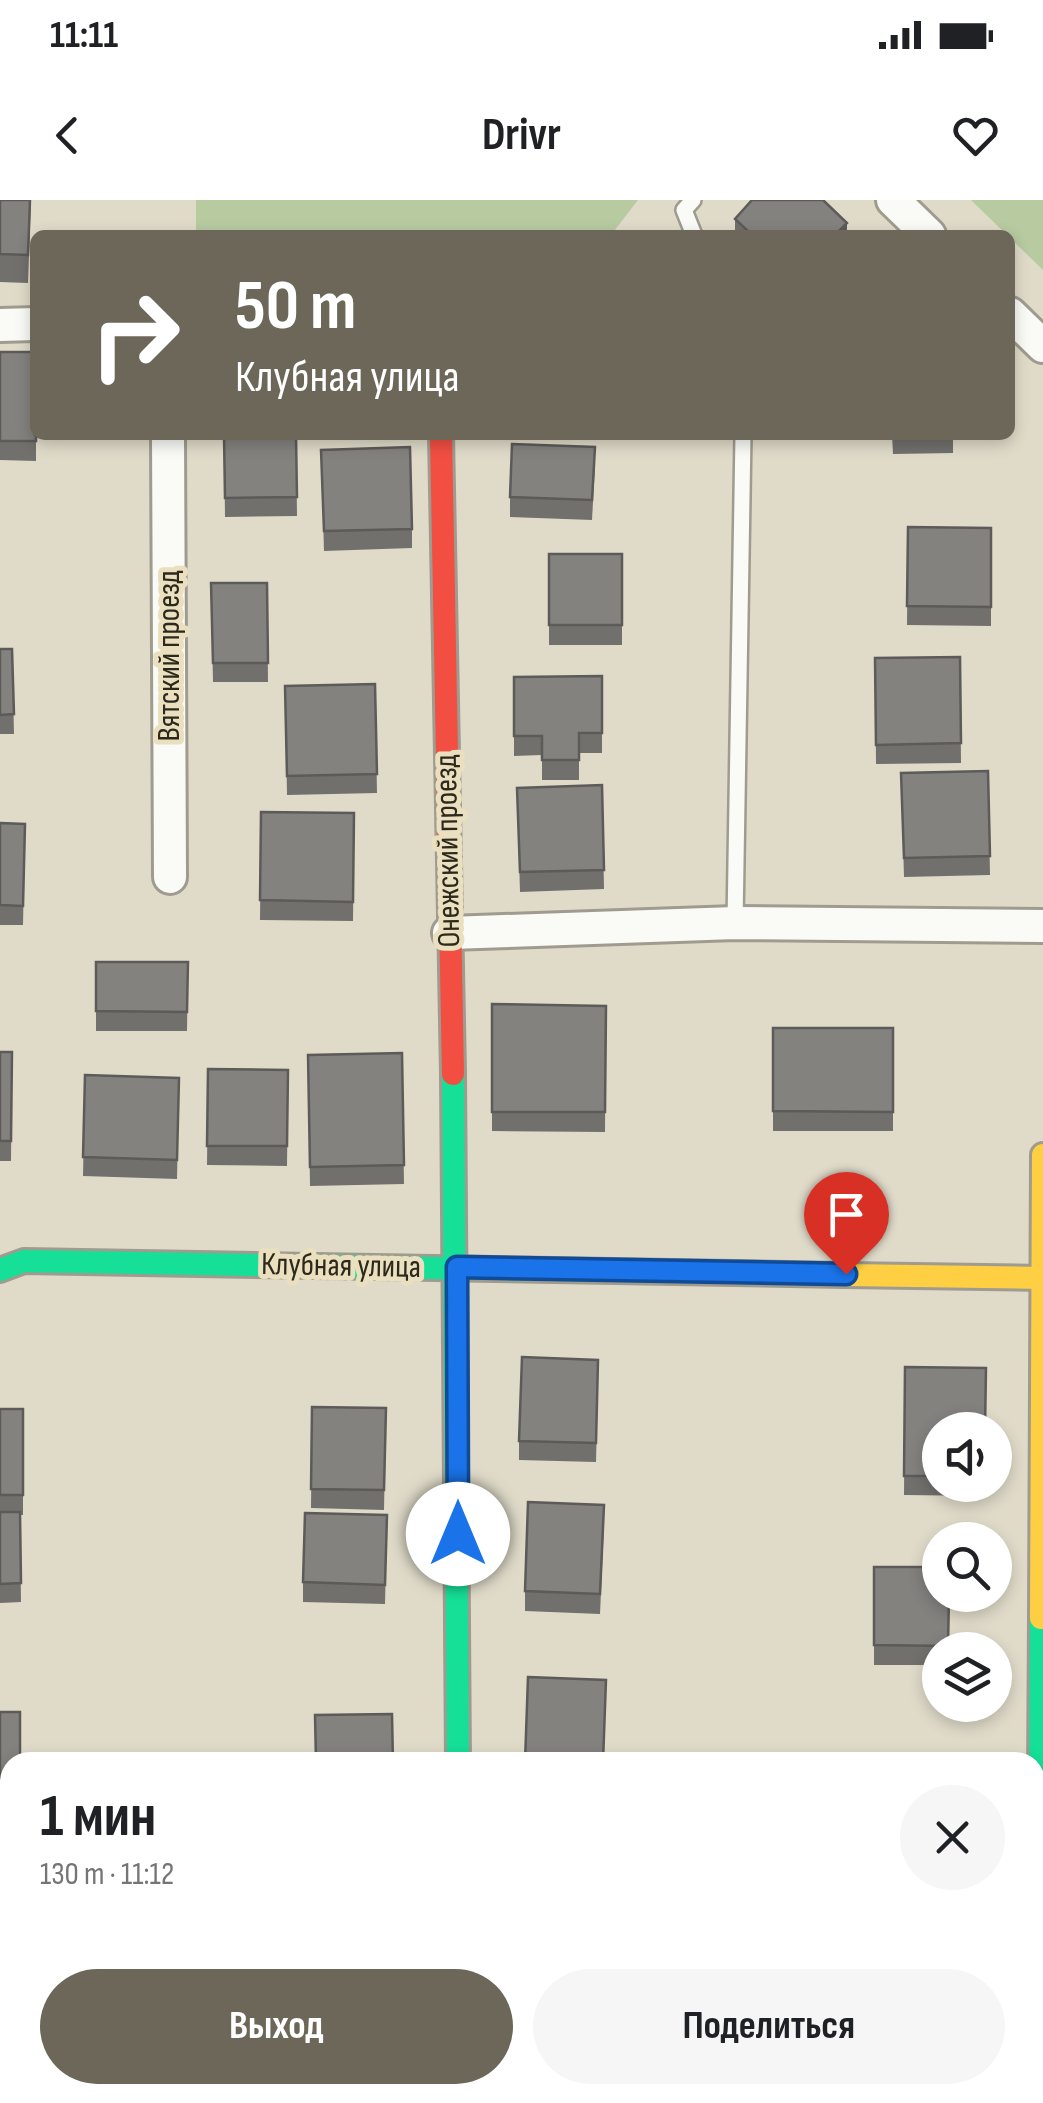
<!DOCTYPE html>
<html lang="ru">
<head>
<meta charset="utf-8">
<style>
  :root { --surface:#fff; --page:#f6f6f6; --text:#202124; --muted:#757577; --accent:#6c6759 }
  body { margin:0; font-family:"Sofia Sans Condensed",sans-serif; background:var(--page); color:var(--text); height:100vh; display:flex; flex-direction:column; font-size:38px; white-space:nowrap }
  * { box-sizing:border-box; margin:0 }
  p { font-size:32px; color:var(--muted) }
  .icon { flex:none; width:55px; height:55px; fill:none; stroke:currentColor; stroke-width:2; stroke-linecap:round; stroke-linejoin:round }
  .map { position:relative; flex:1; overflow:hidden }
  .panel { position:absolute; left:0px; top:1552px; width:1045px; height:352px; display:flex; flex-direction:column; background:var(--surface); border-radius:30px 30px 0 0; box-shadow:0 5px 15px #0003 }
  .panel>* { flex:none }
  .guide { position:absolute; left:30px; top:30px; width:985px; height:210px; border-radius:15px; box-shadow:0 5px 15px #0003; background:#6c6759; color:#fff; overflow:hidden }
  .tools { position:absolute; left:922px; top:1212px; display:grid; gap:20px }
  .tools a { display:grid; place-items:center; width:90px; height:90px; border-radius:50%; background:var(--surface); box-shadow:0 5px 15px #0003; font-size:50px }
  .pin { position:absolute; display:grid; place-items:center; width:85px; height:85px; color:#fff; margin:-102px -42px; border-radius:50% 50% 50% 0; rotate:-45deg; box-shadow:0 0 10px #0007 }
  .pin .icon { rotate:45deg }
  .me { position:absolute; width:110px; margin:-55px; rotate:0deg; stroke-linejoin:round; filter:drop-shadow(0 0 8px #0008) }
  .turn { display:flex; align-items:center; gap:35px; height:210px; padding:0 40px; font-size:45px }
  .turn .icon { width:130px; height:130px; stroke-width:2.5 }
  .turn b { display:block; font-size:70px; line-height:85px }
  .round { display:grid; place-items:center; flex:none; width:105px; height:105px; border-radius:52px; background:var(--page) }
  .head { display:flex; align-items:center; justify-content:space-between; height:170px; padding:0 40px }
  h1 { font-size:60px; font-weight:700; line-height:75px }
  .button { display:flex; gap:20px; margin-top:auto; padding:20px 40px }
  .button a { flex:1; height:115px; border-radius:60px; background:var(--accent); color:#fff; font-size:40px; font-weight:700; line-height:115px; text-align:center }
  .button a+a { background:var(--page); color:var(--text) }
  .status { display:flex; justify-content:space-between; align-items:center; height:70px; padding:0 50px; background:var(--surface); direction:ltr }
  .status svg { height:28px; fill:currentColor }
  header { display:flex; justify-content:space-between; align-items:center; height:130px; padding:0 40px; background:var(--surface); font-size:45px; font-weight:700 }
  .map>svg:first-child { display:block }
  .green { fill:#b7caa0 }
  .lines { fill:none; stroke-linecap:round; stroke-linejoin:round }
  .lane-casing { stroke:#9f9b8e; stroke-width:20 }
  .street-casing { stroke:#9f9b8e; stroke-width:38 }
  .fast-casing { stroke:#9f9b8e; stroke-width:28 }
  .slow-casing { stroke:#9f9b8e; stroke-width:28 }
  .jam-casing { stroke:#9f9b8e; stroke-width:28 }
  .lane { stroke:#fafaf7; stroke-width:15 }
  .street { stroke:#fafaf7; stroke-width:32 }
  .fast { stroke:#16e098; stroke-width:22 }
  .slow { stroke:#ffcf43; stroke-width:22 }
  .jam { stroke:#f24e42; stroke-width:22 }
  .wall { fill:#72706d }
  .shaded-wall { fill:#5c5b59 }
  .building { fill:#84827f; stroke:#5c5b59; stroke-width:2.5 }
  .route-casing { stroke:#114b97; stroke-width:25 }
  .route { stroke:#1a73e8; stroke-width:18 }
  .labels { text-anchor:middle; dominant-baseline:central; stroke-width:10; stroke-linejoin:round; paint-order:stroke }
  .street-label { font-size:32px; fill:#2d281c; stroke:#eae0bf }
</style>
</head>
<body>
<div class="status"><b>11:11</b><svg viewBox="0 0 49 12"><path d="M0 12V9h3v3zM5 12V6h3v6zM10 12V3h3v9zM15 12V0h3v12zM26 1h20v11H26zM47 4h2v5h-2z"/></svg></div>
<header><svg class="icon" aria-label="back" viewBox="0 0 24 24"><path d="M15 5l-7 7 7 7"/></svg>Drivr<svg class="icon" aria-label="heart" viewBox="0 0 24 24"><path d="M12 20l-8-8c-3-5 5-10 8-4 3-6 11-1 8 4z"/></svg></header>
<div class="map">
<svg width="1043" height="1903" viewBox="0 0 1043 1903">
  <rect width="100%" height="100%" fill="#e0dbc9"/>
  <g class="green">
    <polygon points="196,0 638,0 611,35 196,35"/>
    <polygon points="971,0 1043,0 1043,70"/>
  </g>
  <g class="lines">
    <defs>
      <g id="lane">
        <polyline points="693,0 684,10 694,35"/>
        <polyline points="735,723 743,235"/>
      </g>
      <g id="street">
        <polyline points="893,0 929,35"/>
        <polyline points="1010,114 1043,146"/>
        <polyline points="0,125 35,124"/>
        <polyline points="168,235 170,677"/>
        <polyline points="449,733 735,723 1043,726"/>
        <polyline points="460,1895 460,1903"/>
      </g>
      <g id="fast">
        <polyline points="453,874 458,1562"/>
        <polyline points="0,1070 24,1061 845,1075"/>
        <polyline points="1038,1903 1041,1418"/>
      </g>
      <g id="slow">
        <polyline points="845,1075 1043,1078"/>
        <polyline points="1041,1418 1043,955"/>
      </g>
      <polyline id="jam" points="441,235 453,874"/>
    </defs>
    <use href="#lane" class="lane-casing"/>
    <use href="#street" class="street-casing"/>
    <use href="#fast" class="fast-casing"/>
    <use href="#slow" class="slow-casing"/>
    <use href="#jam" class="jam-casing"/>
    <use href="#lane" class="lane"/>
    <use href="#street" class="street"/>
    <use href="#fast" class="fast"/>
    <use href="#slow" class="slow"/>
    <use href="#jam" class="jam"/>
  </g>
  <g class="wall">
    <polygon points="0,0 31,0 28,83 0,82"/>
    <polygon points="735,19 847,35 735,35"/>
    <polygon points="0,152 36,235 36,261 0,260"/>
    <polygon points="224,235 296,235 297,316 225,317"/>
    <polygon points="892,235 953,235 953,253 893,254"/>
    <polygon points="321,250 412,329 412,348 324,351"/>
    <polygon points="595,266 592,320 510,317 510,297"/>
    <polygon points="908,327 991,328 991,426 907,425"/>
    <rect x="549" y="354" width="73" height="91"/>
    <polygon points="211,383 267,383 268,482 213,482"/>
    <polygon points="0,449 12,449 14,534 0,534"/>
    <polygon points="960,457 961,563 876,564 875,458"/>
    <polygon points="602,476 602,553 579,553 579,580 542,580 542,555 514,556 514,477"/>
    <polygon points="375,484 377,593 287,595 285,486"/>
    <polygon points="988,571 990,675 904,677 901,573"/>
    <polygon points="602,585 604,689 520,692 517,588"/>
    <polygon points="261,612 354,613 353,721 260,720"/>
    <polygon points="0,623 25,624 23,725 0,725"/>
    <polygon points="96,762 188,762 187,831 96,831"/>
    <polygon points="492,804 606,806 605,932 492,931"/>
    <rect x="773" y="828" width="120" height="103"/>
    <polygon points="0,852 12,852 11,961 0,961"/>
    <polygon points="402,853 404,984 310,986 308,855"/>
    <polygon points="208,869 288,870 287,966 207,965"/>
    <polygon points="85,875 179,878 177,979 83,976"/>
    <polygon points="905,1167 940,1230 940,1285 985,1285 985,1296 904,1295"/>
    <polygon points="598,1179 596,1262 519,1260 519,1241"/>
    <polygon points="312,1207 386,1208 384,1310 311,1308"/>
    <polygon points="0,1209 23,1209 23,1315 20,1315 21,1402 0,1403"/>
    <polygon points="387,1315 385,1404 303,1402 303,1382"/>
    <polygon points="604,1324 600,1414 525,1411 525,1391"/>
    <polygon points="874,1367 949,1395 948,1450 940,1450 940,1465 874,1465"/>
    <polygon points="0,1512 10,1562 10,1610 0,1610"/>
    <polygon points="0,1613 10,1614 10,1712 0,1712"/>
    <polygon points="0,1821 24,1895 24,1903 0,1903"/>
    <rect x="536" y="1895" width="70" height="8"/>
    <rect x="887" y="1895" width="74" height="8"/>
  </g>
  <polygon class="shaded-wall" points="847,23 847,35 835,35"/>
  <g class="building">
    <polygon points="0,0 30,0 28,55 0,54"/>
    <polygon points="752,0 823,0 847,23 835,35 752,35 735,19"/>
    <polygon points="0,152 35,152 35,235 36,235 36,241 0,241"/>
    <polygon points="224,235 296,235 297,297 225,298"/>
    <polygon points="512,244 595,247 592,300 510,297"/>
    <polygon points="410,247 412,329 324,331 321,250"/>
    <polygon points="908,327 991,328 991,407 907,406"/>
    <rect x="549" y="354" width="73" height="71"/>
    <polygon points="211,383 267,383 268,463 213,463"/>
    <polygon points="0,449 12,449 14,514 0,515"/>
    <polygon points="960,457 961,543 876,545 875,458"/>
    <polygon points="602,476 602,533 579,533 579,560 542,560 542,536 514,536 514,477"/>
    <polygon points="375,484 377,574 287,576 285,486"/>
    <polygon points="988,571 990,656 904,658 901,573"/>
    <polygon points="602,585 604,670 520,672 517,588"/>
    <polygon points="261,612 354,613 353,702 260,700"/>
    <polygon points="0,623 25,624 23,706 0,705"/>
    <polygon points="96,762 188,762 187,812 96,811"/>
    <polygon points="492,804 606,806 605,912 492,912"/>
    <polygon points="773,828 893,828 893,912 773,911"/>
    <polygon points="0,852 12,852 11,941 0,941"/>
    <polygon points="402,853 404,965 310,967 308,855"/>
    <polygon points="208,869 288,870 287,946 207,946"/>
    <polygon points="85,875 179,878 177,960 83,957"/>
    <polygon points="522,1157 598,1160 596,1243 519,1241"/>
    <polygon points="905,1167 986,1168 985,1230 940,1230 940,1276 904,1276"/>
    <polygon points="312,1207 386,1208 384,1290 311,1289"/>
    <rect x="0" y="1209" width="23" height="86"/>
    <polygon points="528,1302 604,1305 600,1394 525,1391"/>
    <polygon points="0,1312 20,1312 21,1383 0,1384"/>
    <polygon points="305,1313 387,1315 385,1385 303,1382"/>
    <polygon points="874,1367 940,1367 940,1395 949,1395 948,1446 874,1445"/>
    <polygon points="528,1477 606,1480 603,1562 525,1562"/>
    <polygon points="0,1512 20,1512 20,1562 10,1562 10,1591 0,1591"/>
    <polygon points="392,1514 393,1562 316,1562 315,1515"/>
    <polygon points="0,1613 10,1614 10,1693 0,1693"/>
    <polygon points="0,1821 10,1821 10,1895 24,1895 24,1901 0,1901"/>
    <rect x="314" y="1895" width="73" height="8"/>
    <polygon points="536,1895 605,1895 605,1898"/>
  </g>
  <g class="lines">
    <defs>
      <polyline id="route" points="458,1334 457,1067 846,1074"/>
    </defs>
    <use href="#route" class="route-casing"/>
    <use href="#route" class="route"/>
  </g>
  <g class="labels">
    <g class="street-label">
      <text transform="translate(169 456) rotate(-90)">Вятский проезд</text>
      <text transform="translate(448 651) rotate(-91)">Онежский проезд</text>
      <text transform="translate(341 1066) rotate(1)">Клубная улица</text>
    </g>
  </g>
</svg>
<div class="tools">
<a><svg class="icon" aria-label="sound" viewBox="0 0 24 24"><path d="M4 9h4l5-4v14l-5-4H4zM17 9q2 3 0 6"/></svg></a>
<a><svg class="icon" aria-label="search" viewBox="0 0 24 24"><circle cx="10" cy="10" r="6"/><path d="M15 15l6 6"/></svg></a>
<a><svg class="icon" aria-label="layers" viewBox="0 0 24 24"><path d="M12 4l9 5-9 5-9-5zM3 14l9 5 9-5"/></svg></a>
</div>
<div class="pin" style="left:846px;top:1074px;background:#d93025"><svg class="icon" aria-label="arrive" viewBox="0 0 24 24"><path d="M6 21V4h12l-3 4 3 4H6"/></svg></div>
<svg class="me" style="left:458px;top:1334px" viewBox="-20 -20 40 40"><circle r="19" fill="#fff"/><path d="M0-13L10 11 0 6-10 11z" fill="#1a73e8"/></svg>
<div class="guide">
<div class="turn"><svg class="icon" aria-label="right" viewBox="0 0 24 24"><path d="M7 20v-9h11M14 6l5 5-5 5"/></svg><div><b>50 m</b>Клубная улица</div></div>
</div>
<section class="panel">
<div class="head"><div><h1>1 мин</h1><p>130 m · 11:12</p></div><a class="round"><svg class="icon" aria-label="close" viewBox="0 0 24 24"><path d="M6 6l12 12M18 6L6 18"/></svg></a></div>
<div class="button"><a>Выход</a><a>Поделиться</a></div>
</section>
</div>
</body>
</html>
